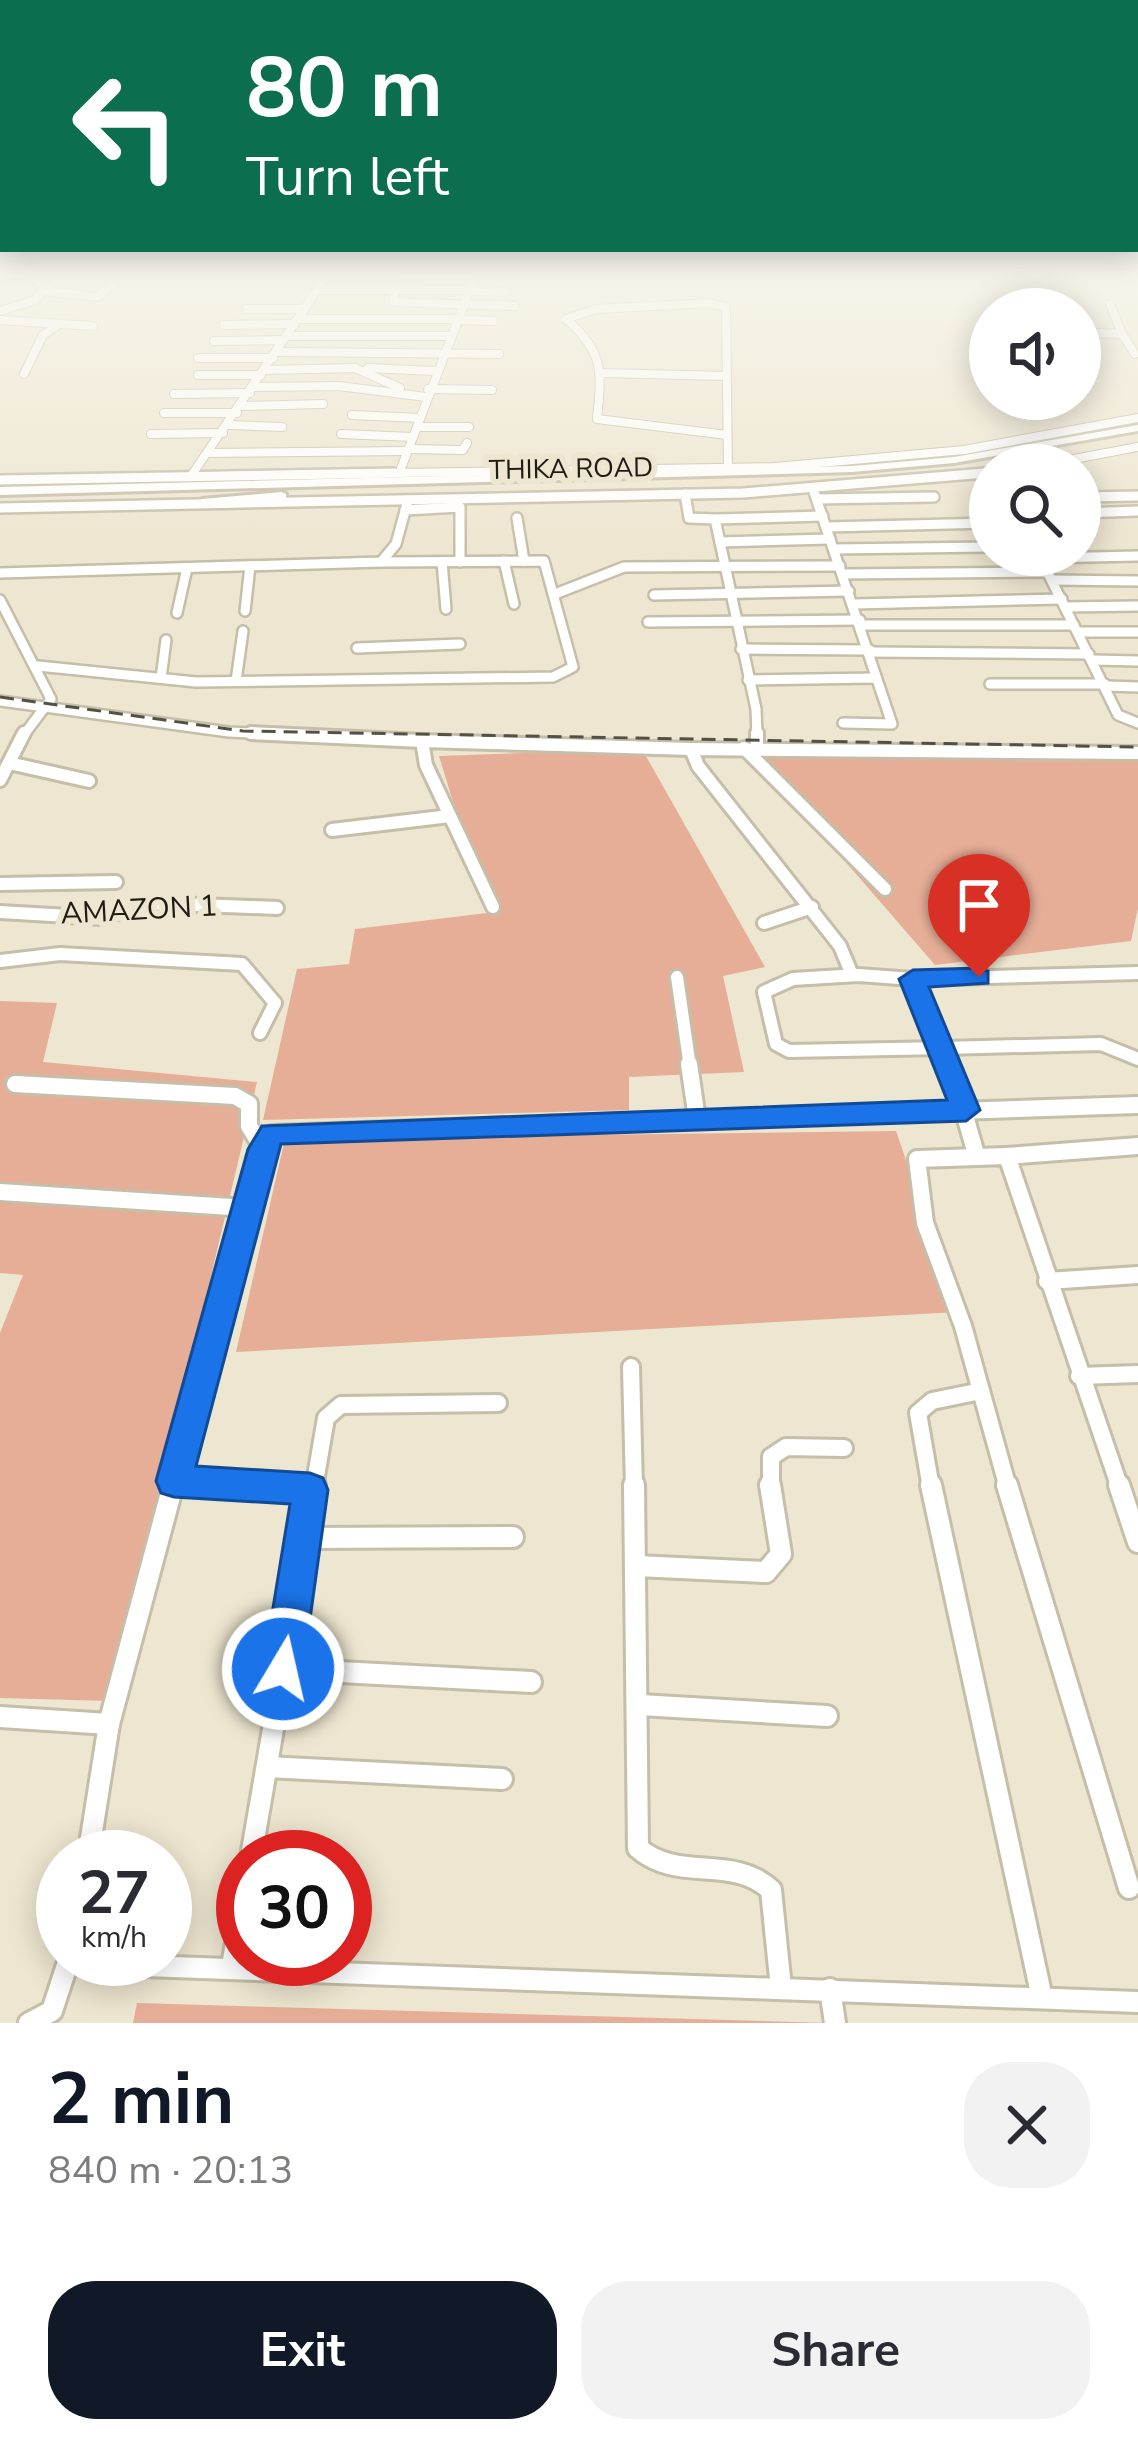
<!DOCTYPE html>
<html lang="en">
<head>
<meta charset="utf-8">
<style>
  :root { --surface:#fff; --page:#f2f2f3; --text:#2b2b33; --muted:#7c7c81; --accent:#111827 }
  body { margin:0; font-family:"Nunito Sans",sans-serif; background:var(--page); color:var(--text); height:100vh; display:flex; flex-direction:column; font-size:45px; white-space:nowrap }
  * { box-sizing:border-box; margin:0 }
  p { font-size:39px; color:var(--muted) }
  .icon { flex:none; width:66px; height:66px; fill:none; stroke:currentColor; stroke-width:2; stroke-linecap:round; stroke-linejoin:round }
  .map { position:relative; height:2023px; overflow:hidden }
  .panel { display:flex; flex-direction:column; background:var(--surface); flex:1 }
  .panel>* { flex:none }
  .guide { position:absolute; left:0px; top:0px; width:1140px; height:252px; box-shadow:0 6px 30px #0003; background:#0b6e4f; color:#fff; overflow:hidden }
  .tools { position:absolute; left:969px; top:288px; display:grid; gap:24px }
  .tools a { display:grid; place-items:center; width:132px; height:132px; border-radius:50%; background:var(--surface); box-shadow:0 6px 30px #0003; font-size:60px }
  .speed { position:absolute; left:36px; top:1830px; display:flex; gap:24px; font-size:60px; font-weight:700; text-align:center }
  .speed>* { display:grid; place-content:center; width:156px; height:156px; border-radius:50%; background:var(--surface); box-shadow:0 6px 30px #0003; line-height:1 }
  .speed small { font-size:30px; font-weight:400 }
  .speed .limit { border:18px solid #d22; background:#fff; color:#111 }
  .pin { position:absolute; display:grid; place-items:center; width:102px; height:102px; color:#fff; margin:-123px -51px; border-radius:50% 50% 50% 0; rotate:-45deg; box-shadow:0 0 12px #0007 }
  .pin .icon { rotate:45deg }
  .me { position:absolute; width:132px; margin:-66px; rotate:9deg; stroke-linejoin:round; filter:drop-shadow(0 0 9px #0008) }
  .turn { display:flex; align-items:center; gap:42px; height:252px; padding:0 48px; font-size:54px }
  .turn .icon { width:156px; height:156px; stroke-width:2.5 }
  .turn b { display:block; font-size:84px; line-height:102px }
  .round { display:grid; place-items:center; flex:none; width:126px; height:126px; border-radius:48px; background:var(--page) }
  .summary { display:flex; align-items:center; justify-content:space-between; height:204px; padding:0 48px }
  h1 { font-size:72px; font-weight:700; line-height:90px; color:var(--accent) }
  .button { display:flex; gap:24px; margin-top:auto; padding:24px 48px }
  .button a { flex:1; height:138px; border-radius:48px; background:var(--accent); color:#fff; font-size:48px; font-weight:700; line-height:138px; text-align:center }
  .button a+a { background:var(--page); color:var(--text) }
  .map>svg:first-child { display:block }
  .green { fill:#e7ae97 }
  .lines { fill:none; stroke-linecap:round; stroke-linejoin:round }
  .minor-far4-casing { stroke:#c5bea8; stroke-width:10 }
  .minor-far3-casing { stroke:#c5bea8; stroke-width:14 }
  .minor-far2-casing { stroke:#c5bea8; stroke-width:18 }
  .minor-far1-casing { stroke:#c5bea8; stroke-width:22 }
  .minor-casing { stroke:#c5bea8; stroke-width:26 }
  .highway-casing { stroke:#c5bea8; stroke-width:6 }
  .minor-far4 { stroke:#fff; stroke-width:8 }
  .minor-far3 { stroke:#fff; stroke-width:9 }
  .minor-far2 { stroke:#fff; stroke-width:12 }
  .minor-far1 { stroke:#fff; stroke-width:16 }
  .minor { stroke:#fff; stroke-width:20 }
  .highway { fill:#fff; fill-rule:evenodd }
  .rail { stroke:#535044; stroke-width:3; stroke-dasharray:14 8; stroke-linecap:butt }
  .route { fill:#1a73e8; stroke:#114b97; stroke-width:3 }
  .labels { text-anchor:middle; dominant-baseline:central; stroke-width:12; stroke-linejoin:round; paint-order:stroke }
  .far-street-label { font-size:27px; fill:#1e1c14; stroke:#ede6d0 }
  .street-label { font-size:30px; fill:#1e1c14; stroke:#ede6d0 }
</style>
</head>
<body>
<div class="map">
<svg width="1138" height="2023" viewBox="0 0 1138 2023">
  <rect width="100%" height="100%" fill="#ede6d0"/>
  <g class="green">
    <polygon points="642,749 765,967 723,976 744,1072 629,1077 629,1110 263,1120 297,969 349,964 355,929 487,913 439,756"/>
    <polygon points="752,754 1138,756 1138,908 1131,941 935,965"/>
    <polygon points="0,1001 57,1003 43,1062 257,1082 110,1701 0,1698 0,1333 23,1275 0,1273"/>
    <polygon points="896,1131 958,1312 236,1352 285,1139"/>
    <polygon points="137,2003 829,2023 133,2023"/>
  </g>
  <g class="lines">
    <defs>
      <g id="minor-far4">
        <polyline points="0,273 32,276 46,287 35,300 0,311"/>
        <polyline points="326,276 476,275"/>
        <polyline points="395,289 393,302 514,306"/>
        <polyline points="316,290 468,290"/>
        <polyline points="45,291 98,297 122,276 114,271"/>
        <polyline points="467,291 506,292"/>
        <polyline points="1110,304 1122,334"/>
        <polyline points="247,309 304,309"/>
        <polyline points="298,319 454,319"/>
        <polyline points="0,320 93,326"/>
        <polyline points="454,320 493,321"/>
        <polyline points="224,325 294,324"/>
        <polyline points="1080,332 1122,334 1135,354"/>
        <polyline points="286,336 450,336"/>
        <polyline points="214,341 283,340"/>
        <polyline points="277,352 499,354"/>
        <polyline points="198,358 273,358"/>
        <polyline points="368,368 434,371"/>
        <polyline points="265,370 355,368 400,388"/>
        <polyline points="602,373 726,376"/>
        <polyline points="24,374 43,335 57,326"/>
        <polyline points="198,375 261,375"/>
        <polyline points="253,387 339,386 426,397"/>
        <polyline points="428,389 492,390"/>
        <polyline points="174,394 250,393"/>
        <polyline points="241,406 323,404"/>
        <polyline points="164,413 237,413"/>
        <polyline points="352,415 420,418"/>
        <polyline points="229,425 282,427"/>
        <polyline points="417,427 469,427"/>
        <polyline points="151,434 223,433"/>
        <polyline points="341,434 413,437"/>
        <path d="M727,435L597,419C602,371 604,352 566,319L596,309L708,303L726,307L728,469"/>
        <polyline points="408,449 463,450 467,443"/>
        <polyline points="209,453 407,451"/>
        <polyline points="1042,465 1138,447"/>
        <polyline points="400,471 477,271"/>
        <polyline points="191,476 330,271"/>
        <polyline points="215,476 775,467 964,450 1138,418"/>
        <polyline points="948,476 990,473"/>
      </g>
      <g id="minor-far3">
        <polyline points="0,480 394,473"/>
        <polyline points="813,489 892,724 843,723"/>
        <polyline points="685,494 689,518 715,519 756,709 757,736"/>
        <polyline points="1080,497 1138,496"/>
        <polyline points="817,499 934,497"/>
        <polyline points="0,508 743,493 985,473"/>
        <polyline points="405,510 460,507 460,562"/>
        <polyline points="1080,513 1138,511"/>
        <polyline points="517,518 524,561"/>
        <polyline points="715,519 823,516"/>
        <polyline points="827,527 990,523"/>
        <polyline points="720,542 830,539"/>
        <polyline points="834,549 990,547"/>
        <polyline points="1039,555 1118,715 1138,723"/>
        <polyline points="1041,558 1138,556"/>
        <polyline points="504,561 514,604"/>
        <polyline points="442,562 446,609"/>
        <polyline points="0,573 381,562 396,544 408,500"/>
        <polyline points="843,574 1048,572"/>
        <polyline points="1052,580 1138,581"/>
        <polyline points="555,594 624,567 840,566"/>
        <polyline points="654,595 849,591"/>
        <polyline points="0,600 51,699 23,736"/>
        <polyline points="854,604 1062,599"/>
        <polyline points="1065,607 1138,606"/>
        <polyline points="245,611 250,566"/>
        <polyline points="177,613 187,568"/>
        <polyline points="648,622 860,620"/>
        <polyline points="862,625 1074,625"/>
        <polyline points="1078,632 1138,632"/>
        <polyline points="357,648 460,644"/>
        <polyline points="741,649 870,650"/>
        <polyline points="871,652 1089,654"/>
        <polyline points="1092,660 1138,661"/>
        <polyline points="38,666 196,682 553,677 573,667 544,561 381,562"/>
        <polyline points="161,678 166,640"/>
        <polyline points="748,680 876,678"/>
        <polyline points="236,681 243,631"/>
        <polyline points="990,684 1105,684"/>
        <polyline points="1106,686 1138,687"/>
        <polyline points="0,701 229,732 315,736"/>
      </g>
      <g id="minor-far2">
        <polyline points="251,733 422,741"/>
        <polyline points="757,733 757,747"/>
        <polyline points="744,748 885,889"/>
        <polyline points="9,763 89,781"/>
        <polyline points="0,780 24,733"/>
        <polyline points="332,830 450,816"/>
        <polyline points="0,884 116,882"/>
        <polyline points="493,907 426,765 422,741 691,749"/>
        <polyline points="0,912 102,918 148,903 277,908"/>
        <polyline points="764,923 812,907"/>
        <polyline points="0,961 60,954 242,964 275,1003 260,1033"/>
        <polyline points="850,970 840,946 698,766 691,749 1138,753"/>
        <polygon points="858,975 913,979 944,1048 789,1051 776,1044 764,992 793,979"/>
        <polyline points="677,977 690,1067"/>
        <polyline points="913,979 1138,973"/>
        <polyline points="944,1048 951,1067"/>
        <polyline points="944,1048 1101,1044 1138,1059"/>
      </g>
      <g id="minor-far1">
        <polyline points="689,1064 697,1119"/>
        <polyline points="950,1064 976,1154"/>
        <polyline points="15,1084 235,1096 249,1104 249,1126 263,1149"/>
        <polyline points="1007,1156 1138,1146"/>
        <polyline points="0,1192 247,1208"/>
        <polyline points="1047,1281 1138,1275"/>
        <polyline points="631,1367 634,1488"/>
        <polyline points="1079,1376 1138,1374"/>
        <polyline points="174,1481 279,1488"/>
        <polyline points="172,1488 261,1156 272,1134 1138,1105"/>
        <polyline points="314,1488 326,1418 341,1405 498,1403"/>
        <polyline points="771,1488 771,1457 786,1447 844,1448"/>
        <polyline points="931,1488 918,1413 932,1401 981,1391"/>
        <polyline points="1008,1488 963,1326 925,1223 917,1159 1007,1156 1120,1488"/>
      </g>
      <g id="minor">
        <polyline points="234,1485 310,1490"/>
        <path d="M634,1485L638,1848C678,1883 733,1854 771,1890L781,1988"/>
        <polyline points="931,1485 1042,1998"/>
        <polyline points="1007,1485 1129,1888"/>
        <polyline points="1119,1485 1138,1542"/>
        <polyline points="306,1538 513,1537"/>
        <polyline points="637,1566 766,1572 781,1554 770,1485"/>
        <polyline points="283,1669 531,1682"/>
        <polyline points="640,1705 827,1716"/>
        <polyline points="0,1717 109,1724"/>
        <polyline points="267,1767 502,1779"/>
        <polyline points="88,1857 109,1724 173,1485"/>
        <polyline points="251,1857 315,1485"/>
        <polyline points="88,1959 117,1965 1138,2002"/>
        <polyline points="232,1966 243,1902"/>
        <polyline points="830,1989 835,2023"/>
        <polyline points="29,2023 52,2011 69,1959"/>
      </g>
      <g id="highway">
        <polygon points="1138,425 1138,431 954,463 852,472 0,495 0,487 852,466 954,457"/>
        <polygon points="282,492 286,494 286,498 202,507 196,503 202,499"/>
      </g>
    </defs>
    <use href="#minor-far4" class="minor-far4-casing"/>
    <use href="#minor-far3" class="minor-far3-casing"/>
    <use href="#minor-far2" class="minor-far2-casing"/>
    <use href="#minor-far1" class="minor-far1-casing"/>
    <use href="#minor" class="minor-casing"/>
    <use href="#highway" class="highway-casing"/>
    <use href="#minor-far4" class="minor-far4"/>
    <use href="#minor-far3" class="minor-far3"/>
    <use href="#minor-far2" class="minor-far2"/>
    <use href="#minor-far1" class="minor-far1"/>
    <use href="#minor" class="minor"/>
    <use href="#highway" class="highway"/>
    <polyline class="rail" points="0,697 243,731 1138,747"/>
  </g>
  <linearGradient id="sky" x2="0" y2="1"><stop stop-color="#8ec1ce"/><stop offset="0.49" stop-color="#f7f4ea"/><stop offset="1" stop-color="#f7f4ea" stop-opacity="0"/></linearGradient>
  <rect width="1138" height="554" fill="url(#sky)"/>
  <polygon class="route" points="979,968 988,971 988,983 929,987 980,1110 966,1121 281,1144 196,1466 310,1473 323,1478 328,1490 303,1669 297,1682 283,1688 269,1682 263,1669 290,1504 174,1497 161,1493 156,1481 248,1149 262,1126 947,1100 899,979 913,970"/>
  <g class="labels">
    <g class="far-street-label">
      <text transform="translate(571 469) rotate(-1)">THIKA ROAD</text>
    </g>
    <g class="street-label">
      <text transform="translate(139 910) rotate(-3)">AMAZON 1</text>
    </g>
  </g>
</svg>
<div class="tools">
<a><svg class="icon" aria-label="sound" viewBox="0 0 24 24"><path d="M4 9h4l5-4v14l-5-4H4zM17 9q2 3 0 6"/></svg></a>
<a><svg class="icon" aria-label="search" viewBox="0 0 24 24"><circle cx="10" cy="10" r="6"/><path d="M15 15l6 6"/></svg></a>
</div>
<div class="speed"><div>27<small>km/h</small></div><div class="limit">30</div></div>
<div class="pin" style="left:979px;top:977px;background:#d93025"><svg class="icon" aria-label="arrive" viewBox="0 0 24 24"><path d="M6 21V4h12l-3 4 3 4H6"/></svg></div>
<svg class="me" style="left:283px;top:1669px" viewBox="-20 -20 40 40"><circle r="17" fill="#1a73e8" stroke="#fff" stroke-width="3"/><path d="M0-11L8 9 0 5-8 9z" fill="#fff"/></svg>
<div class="guide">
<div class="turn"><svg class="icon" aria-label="left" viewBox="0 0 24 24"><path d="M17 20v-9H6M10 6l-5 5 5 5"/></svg><div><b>80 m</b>Turn left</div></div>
</div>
</div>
<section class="panel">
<div class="summary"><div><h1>2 min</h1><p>840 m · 20:13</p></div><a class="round"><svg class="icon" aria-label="close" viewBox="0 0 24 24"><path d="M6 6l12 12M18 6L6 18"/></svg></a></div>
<div class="button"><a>Exit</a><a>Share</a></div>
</section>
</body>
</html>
